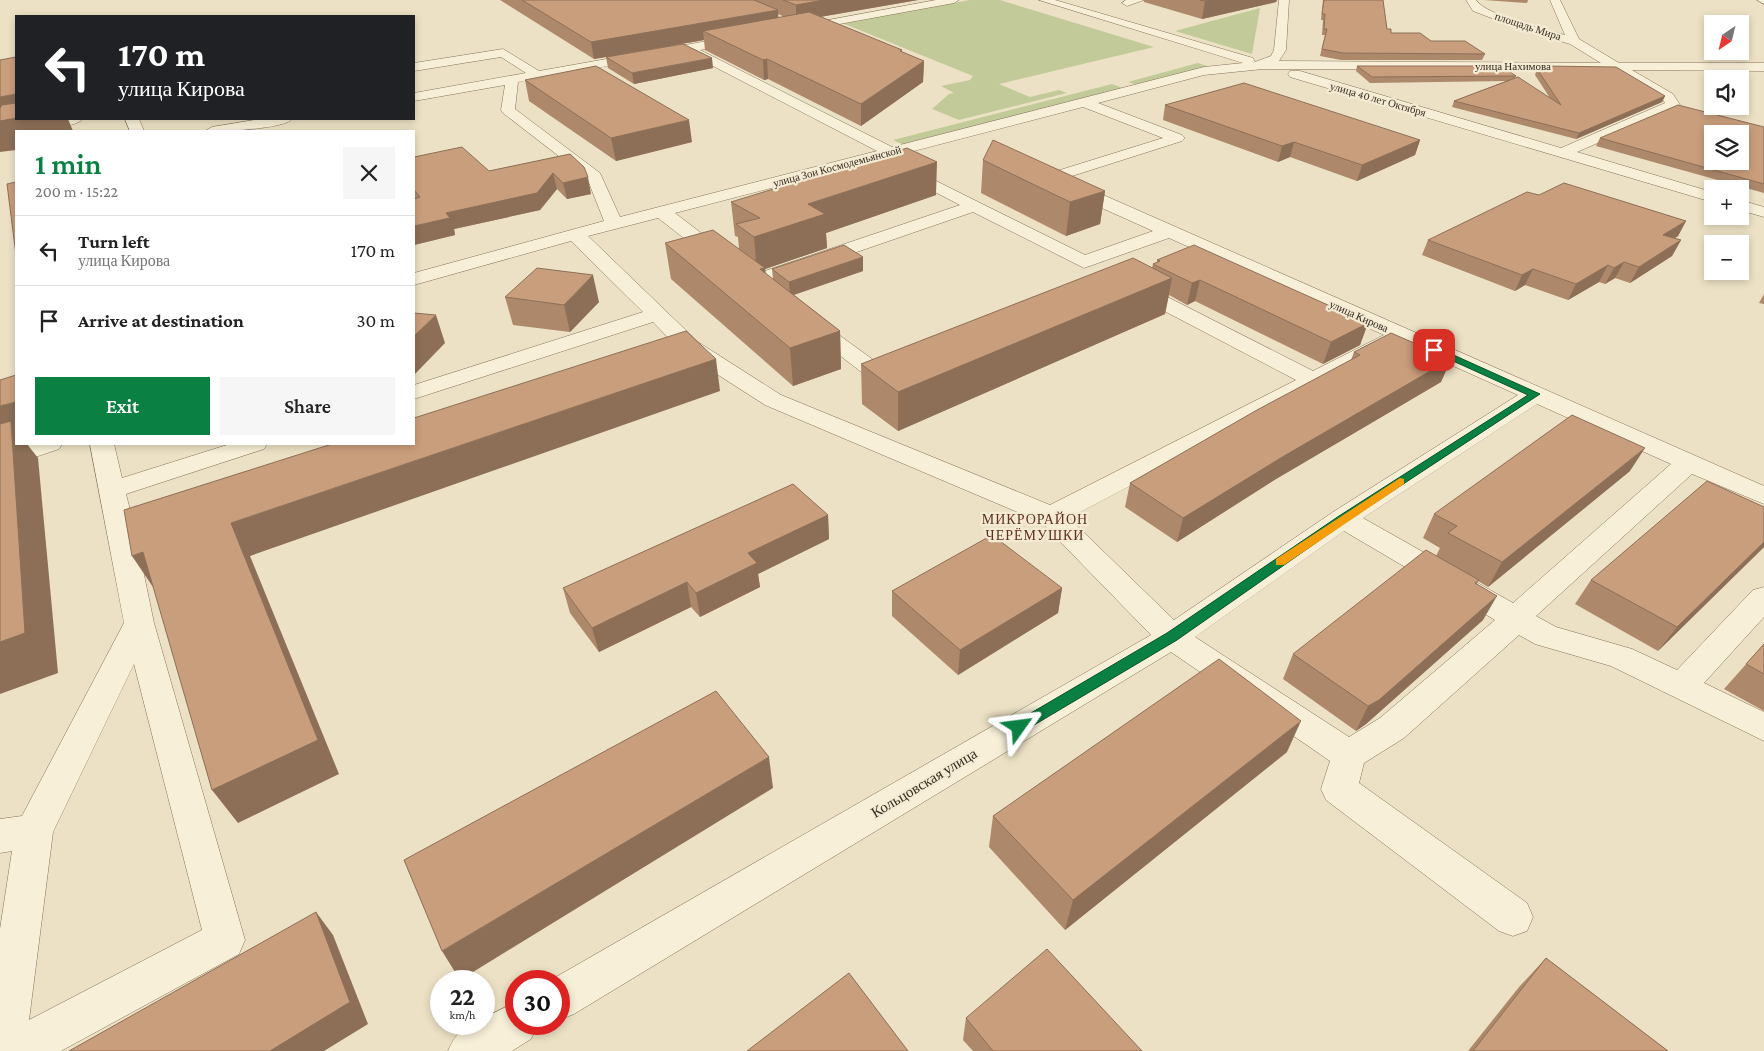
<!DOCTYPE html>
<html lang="en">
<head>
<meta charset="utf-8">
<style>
  :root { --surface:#fff; --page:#f6f6f6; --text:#222; --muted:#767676; --line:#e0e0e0; --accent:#0b8043 }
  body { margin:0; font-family:"Crimson Pro",serif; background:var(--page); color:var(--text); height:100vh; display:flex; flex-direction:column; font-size:19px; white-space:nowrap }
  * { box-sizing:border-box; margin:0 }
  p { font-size:16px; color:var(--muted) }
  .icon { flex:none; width:28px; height:28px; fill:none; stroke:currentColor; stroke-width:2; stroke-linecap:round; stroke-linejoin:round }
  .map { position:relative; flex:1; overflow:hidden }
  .drawer { position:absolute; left:15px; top:130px; width:400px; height:315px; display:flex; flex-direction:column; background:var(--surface); border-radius:0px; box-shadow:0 2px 8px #0003 }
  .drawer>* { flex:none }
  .guide { position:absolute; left:15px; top:15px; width:400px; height:105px; border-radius:0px; box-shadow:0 2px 8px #0003; background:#202124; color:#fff; overflow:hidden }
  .needle { width:32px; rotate:215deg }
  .buttons { position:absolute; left:1704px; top:15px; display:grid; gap:10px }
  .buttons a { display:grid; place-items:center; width:45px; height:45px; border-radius:0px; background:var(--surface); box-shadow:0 2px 8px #0003; font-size:25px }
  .speed { position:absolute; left:430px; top:970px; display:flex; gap:10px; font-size:25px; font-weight:700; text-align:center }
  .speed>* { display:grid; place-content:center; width:65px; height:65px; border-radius:50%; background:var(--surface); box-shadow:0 2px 8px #0003; line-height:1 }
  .speed small { font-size:12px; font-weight:400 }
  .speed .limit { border:8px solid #d22; background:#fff; color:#111 }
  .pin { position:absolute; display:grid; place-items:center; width:42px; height:42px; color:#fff; margin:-21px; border-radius:10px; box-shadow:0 2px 8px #0006 }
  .me { position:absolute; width:55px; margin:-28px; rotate:59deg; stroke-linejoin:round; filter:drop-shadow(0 0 4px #0008) }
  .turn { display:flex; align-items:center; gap:18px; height:105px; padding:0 20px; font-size:22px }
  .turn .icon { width:65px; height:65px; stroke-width:2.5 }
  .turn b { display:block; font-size:35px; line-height:42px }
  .round { display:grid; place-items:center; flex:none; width:52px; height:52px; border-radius:0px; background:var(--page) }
  .headline { display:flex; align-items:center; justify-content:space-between; height:85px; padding:0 20px }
  h1 { font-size:30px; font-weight:600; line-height:38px; color:var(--accent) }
  .action { display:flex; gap:10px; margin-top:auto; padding:10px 20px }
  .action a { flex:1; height:58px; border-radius:0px; background:var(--accent); color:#fff; font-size:20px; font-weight:600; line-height:58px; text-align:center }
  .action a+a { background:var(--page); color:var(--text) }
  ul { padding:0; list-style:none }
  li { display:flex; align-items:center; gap:15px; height:70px; padding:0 20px; border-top:1px solid var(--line) }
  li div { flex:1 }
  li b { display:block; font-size:19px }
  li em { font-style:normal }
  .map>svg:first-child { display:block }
  .green { fill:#c3ca99 }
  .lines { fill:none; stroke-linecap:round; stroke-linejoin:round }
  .minor-casing { stroke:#86735b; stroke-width:1 }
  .minor { fill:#f7efd7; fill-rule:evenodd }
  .wall { fill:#ad886b; fill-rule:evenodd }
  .shaded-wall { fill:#8d6f57 }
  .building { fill:#c99e7c; stroke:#8d6f57; fill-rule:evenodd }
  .route { fill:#0b8043; stroke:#07532c }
  .slow { fill:#f59e0b }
  .labels { text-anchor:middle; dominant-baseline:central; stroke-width:4.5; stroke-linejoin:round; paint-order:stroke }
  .far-street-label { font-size:11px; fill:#372b1f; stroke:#f4ebd4 }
  .neighbourhood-label { font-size:14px; letter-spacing:1px; fill:#622f20; stroke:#f4ebd4 }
  .near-street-label { font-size:15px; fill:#372b1f; stroke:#f4ebd4 }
</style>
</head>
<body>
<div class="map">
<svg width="1764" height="1051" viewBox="0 0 1764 1051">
  <rect width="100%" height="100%" fill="#ece1c4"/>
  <g class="green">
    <polygon points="970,0 1000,0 1154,47 999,84 1030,97 1059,90 1067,93 959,120 932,109 949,94 954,93 941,86 970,80 973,76 842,23"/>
    <polygon points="1260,8 1252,54 1175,31"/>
    <polygon points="1198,63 1210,67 1139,86 1128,82"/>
    <polygon points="1112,84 1125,89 906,146 893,140"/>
  </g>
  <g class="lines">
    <defs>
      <g id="minor">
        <polygon points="936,0 959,0 954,3 796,32 790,29 796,26"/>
        <path d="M1039,0H1055L1253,58L1255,62L1271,56L1274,50L1279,0H1289L1286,50L1279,61L1601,63L1570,44L1515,27L1473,11L1466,0H1476C1487,16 1545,29 1565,35L1550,0H1560L1579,39L1619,63H1764V71L1632,70L1673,94L1680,105L1678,108L1577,152L1712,192V202L1290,77L1288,74L1290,71H1300L1561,148L1665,103L1663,100L1614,70L1263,69L1204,75L1098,103L1182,135L1185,138L1182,141L1050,183L1044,181L1042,178L1044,175L1163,138L1083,107L675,213L730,255L732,259L730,263H716L658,218L588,236L698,342L781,395L1050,505L1296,380L1128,292L1125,288L1128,284H1142L1313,371L1384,335L1169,238L1084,268L973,212L761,285H747L744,281L747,277L960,205L896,172L894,169L896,166L902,164L1085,255L1153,231L1064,191L1062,187L1064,183H1076L1764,486V504L1692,474L1536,616L1556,627L1632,649L1677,670L1753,590L1764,587V617L1704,683L1764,712V741L1611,666L1535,644L1519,635L1404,738L1364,763L1359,783L1527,903L1533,917L1527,931L1513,936L1499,931L1326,800L1321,789L1330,761L1171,652L574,1014L559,1020V981H549L1151,635L1041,522L765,405L687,355L671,360L663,358L660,353L663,348L675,345L653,322L414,399V385L643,312L571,241L414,285V273L604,221L587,178L503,113L501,110L505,85L414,101V93L526,73L501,57L414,71V63L503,49L539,71L741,35L747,39L745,42L700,50L892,147L1204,67L1243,63ZM686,52L877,151L620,217L600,173L515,109L518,82ZM1402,343L1518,395L1333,512L1174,620L1069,518ZM1537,404L1671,464L1513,603L1363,518ZM1344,531L1495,620L1380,718L1349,737L1195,637Z"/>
        <polygon points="1126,0 1144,0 1127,6 1122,3"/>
        <polygon points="1757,0 1764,0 1764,4"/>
        <path d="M52,119H83C76,128 29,131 16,131V134L0,136V128Z"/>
        <polygon points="125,119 139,119 144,131 130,131"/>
        <path d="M260,119H292C285,129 219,132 205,131L212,127Z"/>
        <polygon points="1740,200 1764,207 1764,217 1740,210"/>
        <path d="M810,317L817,319L879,364L896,358L904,360L907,365C900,376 881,381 869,378L803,327L800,323L803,319Z"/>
        <polygon points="26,444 62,444 59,449 0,469 0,453"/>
        <path d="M90,444H114L122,478L230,444H267L264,449L126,494L133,522L138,521L148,524L152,530L148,536L137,541L154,623L245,940L239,954L61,1051H0V929L12,851L0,853V819L22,816L124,623ZM134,664L202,930L29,1020L53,832Z"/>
        <path d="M516,1002V1024H538L531,1039L512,1051H448C455,1034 464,1024 484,1024V1018Z"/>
      </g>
    </defs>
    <use href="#minor" class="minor-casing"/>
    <use href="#minor" class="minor"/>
  </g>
  <g class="wall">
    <path d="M500,0H918L820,17L902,50V52L924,61L923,82L861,126L768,79L764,80L705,50L704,40L613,56L713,68L634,84L608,68L606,57L594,59ZM778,14L785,17L778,18Z"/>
    <polygon points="1144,0 1277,0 1276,2 1202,19 1144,2"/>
    <polygon points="1323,0 1383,0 1387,29 1391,33 1431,41 1485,54 1482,60 1341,60 1320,56 1325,35 1322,35 1323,20 1321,20"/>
    <polygon points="1484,0 1528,0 1527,3"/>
    <polygon points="1357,66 1516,76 1515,78 1550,98 1535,75 1537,69 1665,96 1662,102 1576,139 1452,107 1454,101 1506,81 1370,83 1356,71"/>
    <polygon points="525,80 692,142 616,161 529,101"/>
    <polygon points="1165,105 1420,140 1415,155 1357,181 1290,157 1278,162 1163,120"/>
    <polygon points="1764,127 1764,193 1596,146 1600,138"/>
    <polygon points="570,154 591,194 567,199 557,189 540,210 454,229 455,235 414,245 414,157 489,171"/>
    <polygon points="983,160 1105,191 1100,224 1066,236 981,193"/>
    <polygon points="936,195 826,233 827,248 765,269 766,274 773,279 772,269 863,271 794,295 840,331 841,369 793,386 671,279 665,243 739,249 738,237 735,236 731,202"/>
    <polygon points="1539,195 1686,221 1678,236 1675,238 1681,240 1672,256 1630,283 1615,278 1605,284 1599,282 1568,300 1525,285 1515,291 1422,255 1428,240"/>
    <polygon points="1157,260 1368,323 1360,345 1323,364 1195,301 1187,305 1169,295 1165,314 898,431 862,404 861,364 1152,268 1153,264 1157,263"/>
    <polygon points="1764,294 1764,304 1759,303"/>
    <polygon points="505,297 599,302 570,332 513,325"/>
    <polygon points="1354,352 1451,359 1441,382 1276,479 1177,542 1125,507 1130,483 1351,360"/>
    <polygon points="1630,471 1488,587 1478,581 1477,584 1483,620 1366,724 1356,731 1283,679 1293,654 1436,556 1440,548 1423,538 1434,514"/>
    <polygon points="828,515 829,539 758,574 760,587 700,617 691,607 599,652 570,613 563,588"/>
    <polygon points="1764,547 1658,651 1575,604 1591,580"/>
    <polygon points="1062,588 1058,613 958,675 892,616 892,591"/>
    <polygon points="1764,644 1764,711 1724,689"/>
    <polygon points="1287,752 1065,930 989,847 993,816"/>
    <polygon points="1546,958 1668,1051 1468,1051 1519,987"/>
    <polygon points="966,1018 1142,1051 973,1051 963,1040"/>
  </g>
  <g class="shaded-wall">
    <polygon points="824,0 918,0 796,21 796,5"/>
    <polygon points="1212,0 1277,0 1276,2 1202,19 1205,1"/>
    <polygon points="778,10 779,26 703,31 704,40 594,59 591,42"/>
    <polygon points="712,58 713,68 634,84 632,73"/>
    <polygon points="767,59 768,79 764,80 763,60"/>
    <polygon points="924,61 923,82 861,126 861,104"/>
    <polygon points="16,94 16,119 68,119 73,131 16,131 16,150 0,152 0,97"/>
    <polygon points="1665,96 1662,102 1576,139 1579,133"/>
    <polygon points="689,120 692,142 616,161 611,138"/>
    <polygon points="1420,140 1415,155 1357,181 1362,165"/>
    <polygon points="1294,142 1290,157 1278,162 1282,146"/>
    <polygon points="937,162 936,195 826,233 827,248 765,269 768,304 757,272 754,237 808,204"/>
    <polygon points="553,173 557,189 540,210 454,229 455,235 414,245 414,226 446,213"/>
    <polygon points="588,177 591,194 567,199 563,183"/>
    <polygon points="1105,191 1100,224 1066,236 1070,202"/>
    <polygon points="1686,221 1678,236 1655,250 1663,235"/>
    <polygon points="1681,240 1672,256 1630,283 1639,267"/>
    <polygon points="863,257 863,271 790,296 789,282"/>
    <polygon points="1624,262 1615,278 1605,284 1614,268"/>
    <polygon points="1608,265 1599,282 1568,300 1576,284"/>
    <polygon points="1533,269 1525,285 1515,291 1522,275"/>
    <polygon points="593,275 599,302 570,332 564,305"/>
    <polygon points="1172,278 1165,314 898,431 898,392"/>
    <polygon points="1200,280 1195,301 1187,305 1192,283"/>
    <polygon points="436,315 445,343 414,375 414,336"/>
    <polygon points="1368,323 1360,345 1323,364 1331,342"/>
    <polygon points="840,331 841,369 793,386 790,348"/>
    <polygon points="716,359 720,391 250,556 339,774 238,823 212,790 231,523"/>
    <polygon points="1451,359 1441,382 1276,479 1177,542 1183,518 1284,456"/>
    <polygon points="16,402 16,444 27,444 38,458 58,673 0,694 0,406"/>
    <polygon points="1645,448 1630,471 1488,587 1502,562"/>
    <polygon points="828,515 829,539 758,574 760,587 700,617 696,593 748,553"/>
    <polygon points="1764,542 1764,547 1658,651 1677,627"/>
    <polygon points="143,552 155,590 132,556"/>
    <polygon points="687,582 691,607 599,652 592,628"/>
    <polygon points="1062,588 1058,613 958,675 960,650"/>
    <polygon points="1497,596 1483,620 1366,724 1356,731 1368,706"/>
    <polygon points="1301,721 1287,752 1065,930 1073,900"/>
    <polygon points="769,757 773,788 460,980 442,951"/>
    <polygon points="316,912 333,935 368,1024 324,1051 270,1051"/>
  </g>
  <g class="building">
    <polygon points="522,0 754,0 778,10 591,42"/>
    <polygon points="783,0 824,0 796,5"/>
    <polygon points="1200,0 1212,0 1205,1"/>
    <polygon points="1324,0 1383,0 1387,29 1391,29 1391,33 1420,33 1431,41 1465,41 1485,54 1343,53 1322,49 1327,29 1324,29 1325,14 1322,14"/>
    <polygon points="809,12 902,50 900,51 924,61 861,104 767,59 763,60 703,31"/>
    <polygon points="683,44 712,58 632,73 606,57"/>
    <polygon points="16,57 16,94 0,97 0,60"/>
    <polygon points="596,66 689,120 611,138 525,80"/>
    <polygon points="1357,66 1501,66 1516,76 1372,77"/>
    <polygon points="1545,66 1616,67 1665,96 1579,133 1454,101 1518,77 1561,105 1537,69"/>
    <polygon points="1244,83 1420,140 1362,165 1294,142 1282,146 1165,105"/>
    <polygon points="16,103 16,118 0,121 0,108 2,105"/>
    <path d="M1678,105L1764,127V184L1600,138ZM1712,134H1740V161H1712Z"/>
    <polygon points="993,140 1105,191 1070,202 983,160"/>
    <polygon points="462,147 489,171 570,154 584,167 588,177 563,183 553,173 537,193 446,213 450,218 414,226 414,199 420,197 414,190 414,157"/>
    <polygon points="907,148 937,162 808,204 825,214 754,237 736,224 760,218 731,202"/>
    <polygon points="16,182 16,255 7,184"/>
    <polygon points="1564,183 1686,221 1663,235 1681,240 1639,267 1624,262 1614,268 1608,265 1576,284 1533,269 1522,275 1428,240 1527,192 1539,195"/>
    <polygon points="713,230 765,268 760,269 840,331 790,348 665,243"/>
    <polygon points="844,245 863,257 789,282 772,269"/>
    <polygon points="1194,245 1368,323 1331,342 1200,280 1192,283 1153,264 1160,261 1157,260"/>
    <polygon points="1133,258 1172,278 898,392 861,364"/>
    <polygon points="537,268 593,275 564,305 505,297"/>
    <polygon points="414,313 436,315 414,336"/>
    <polygon points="686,331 716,359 231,523 318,740 212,790 143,552 132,556 124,510 332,444 414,444 414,418"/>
    <polygon points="1391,333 1451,359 1284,456 1183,518 1130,483 1257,410 1360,355 1354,352"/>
    <polygon points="16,375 16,402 0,406 0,380"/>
    <polygon points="1572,415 1645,448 1502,562 1448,533 1457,526 1434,514"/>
    <polygon points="11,421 25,633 0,642 0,424"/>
    <polygon points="1707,481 1764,507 1764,542 1677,627 1591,580"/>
    <polygon points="793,484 828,515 748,553 757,563 696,593 687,582 592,628 563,588"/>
    <polygon points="992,535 1062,588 960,650 892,591"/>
    <polygon points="1426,550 1479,580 1475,583 1497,596 1379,700 1368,706 1293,654"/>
    <polygon points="1764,644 1764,674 1746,664"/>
    <polygon points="1219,659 1301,721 1073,900 993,816"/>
    <polygon points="716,691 769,757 442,951 404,860"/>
    <polygon points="316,912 350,1002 270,1051 69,1051"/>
    <polygon points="1047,949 1142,1051 993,1051 966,1018"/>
    <polygon points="1546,958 1668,1051 1473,1051"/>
    <polygon points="849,973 908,1051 747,1051"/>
  </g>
  <polygon class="route" points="1431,348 1438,348 1540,394 1347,521 1177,640 1024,731 1014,731 1012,727 1014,723 1167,633 1339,516 1528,395 1431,351"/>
  <polygon class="slow" points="1400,478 1404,479 1404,484 1284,565 1276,565 1276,559"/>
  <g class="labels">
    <g class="far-street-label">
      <text transform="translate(1528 26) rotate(18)">площадь Мира</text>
      <text x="1513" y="66">улица Нахимова</text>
      <text transform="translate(1378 99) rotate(16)">улица 40 лет Октября</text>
      <text transform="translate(837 166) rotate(-15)">улица Зои Космодемьянской</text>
      <text transform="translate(1359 316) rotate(24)">улица Кирова</text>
    </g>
    <g class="neighbourhood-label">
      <text x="1035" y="519">МИКРОРАЙОН<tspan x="1035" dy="16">ЧЕРЁМУШКИ</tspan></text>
    </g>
    <g class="near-street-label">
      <text transform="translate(924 783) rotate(-31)">Кольцовская улица</text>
    </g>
  </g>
</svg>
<div class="buttons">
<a><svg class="needle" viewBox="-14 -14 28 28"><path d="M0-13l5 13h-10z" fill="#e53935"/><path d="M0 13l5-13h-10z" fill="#767676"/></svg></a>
<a><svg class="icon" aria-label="sound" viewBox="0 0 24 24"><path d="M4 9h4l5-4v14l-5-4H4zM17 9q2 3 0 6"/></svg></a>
<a><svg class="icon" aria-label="layers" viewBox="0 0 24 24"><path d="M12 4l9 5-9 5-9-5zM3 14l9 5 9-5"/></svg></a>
<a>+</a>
<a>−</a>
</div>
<div class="speed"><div>22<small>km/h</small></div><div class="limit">30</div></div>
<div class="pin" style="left:1434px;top:350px;background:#d93025"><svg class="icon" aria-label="arrive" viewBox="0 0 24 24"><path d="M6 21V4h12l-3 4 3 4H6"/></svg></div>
<svg class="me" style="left:1019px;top:727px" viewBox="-20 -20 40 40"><path d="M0-17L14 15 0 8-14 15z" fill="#0b8043" stroke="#fff" stroke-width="4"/></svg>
<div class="guide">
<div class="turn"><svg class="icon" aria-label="left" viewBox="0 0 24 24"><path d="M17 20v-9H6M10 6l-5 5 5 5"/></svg><div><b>170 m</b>улица Кирова</div></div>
</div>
<section class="drawer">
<div class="headline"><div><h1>1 min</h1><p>200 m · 15:22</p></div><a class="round"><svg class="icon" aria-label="close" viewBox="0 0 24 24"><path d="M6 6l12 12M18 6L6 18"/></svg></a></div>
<ul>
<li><svg class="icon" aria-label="left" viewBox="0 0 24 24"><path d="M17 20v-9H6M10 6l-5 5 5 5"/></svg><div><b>Turn left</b><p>улица Кирова</p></div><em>170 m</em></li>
<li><svg class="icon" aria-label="arrive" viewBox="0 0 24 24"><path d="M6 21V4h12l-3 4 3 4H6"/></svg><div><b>Arrive at destination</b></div><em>30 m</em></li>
</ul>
<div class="action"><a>Exit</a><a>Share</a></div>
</section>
</div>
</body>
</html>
